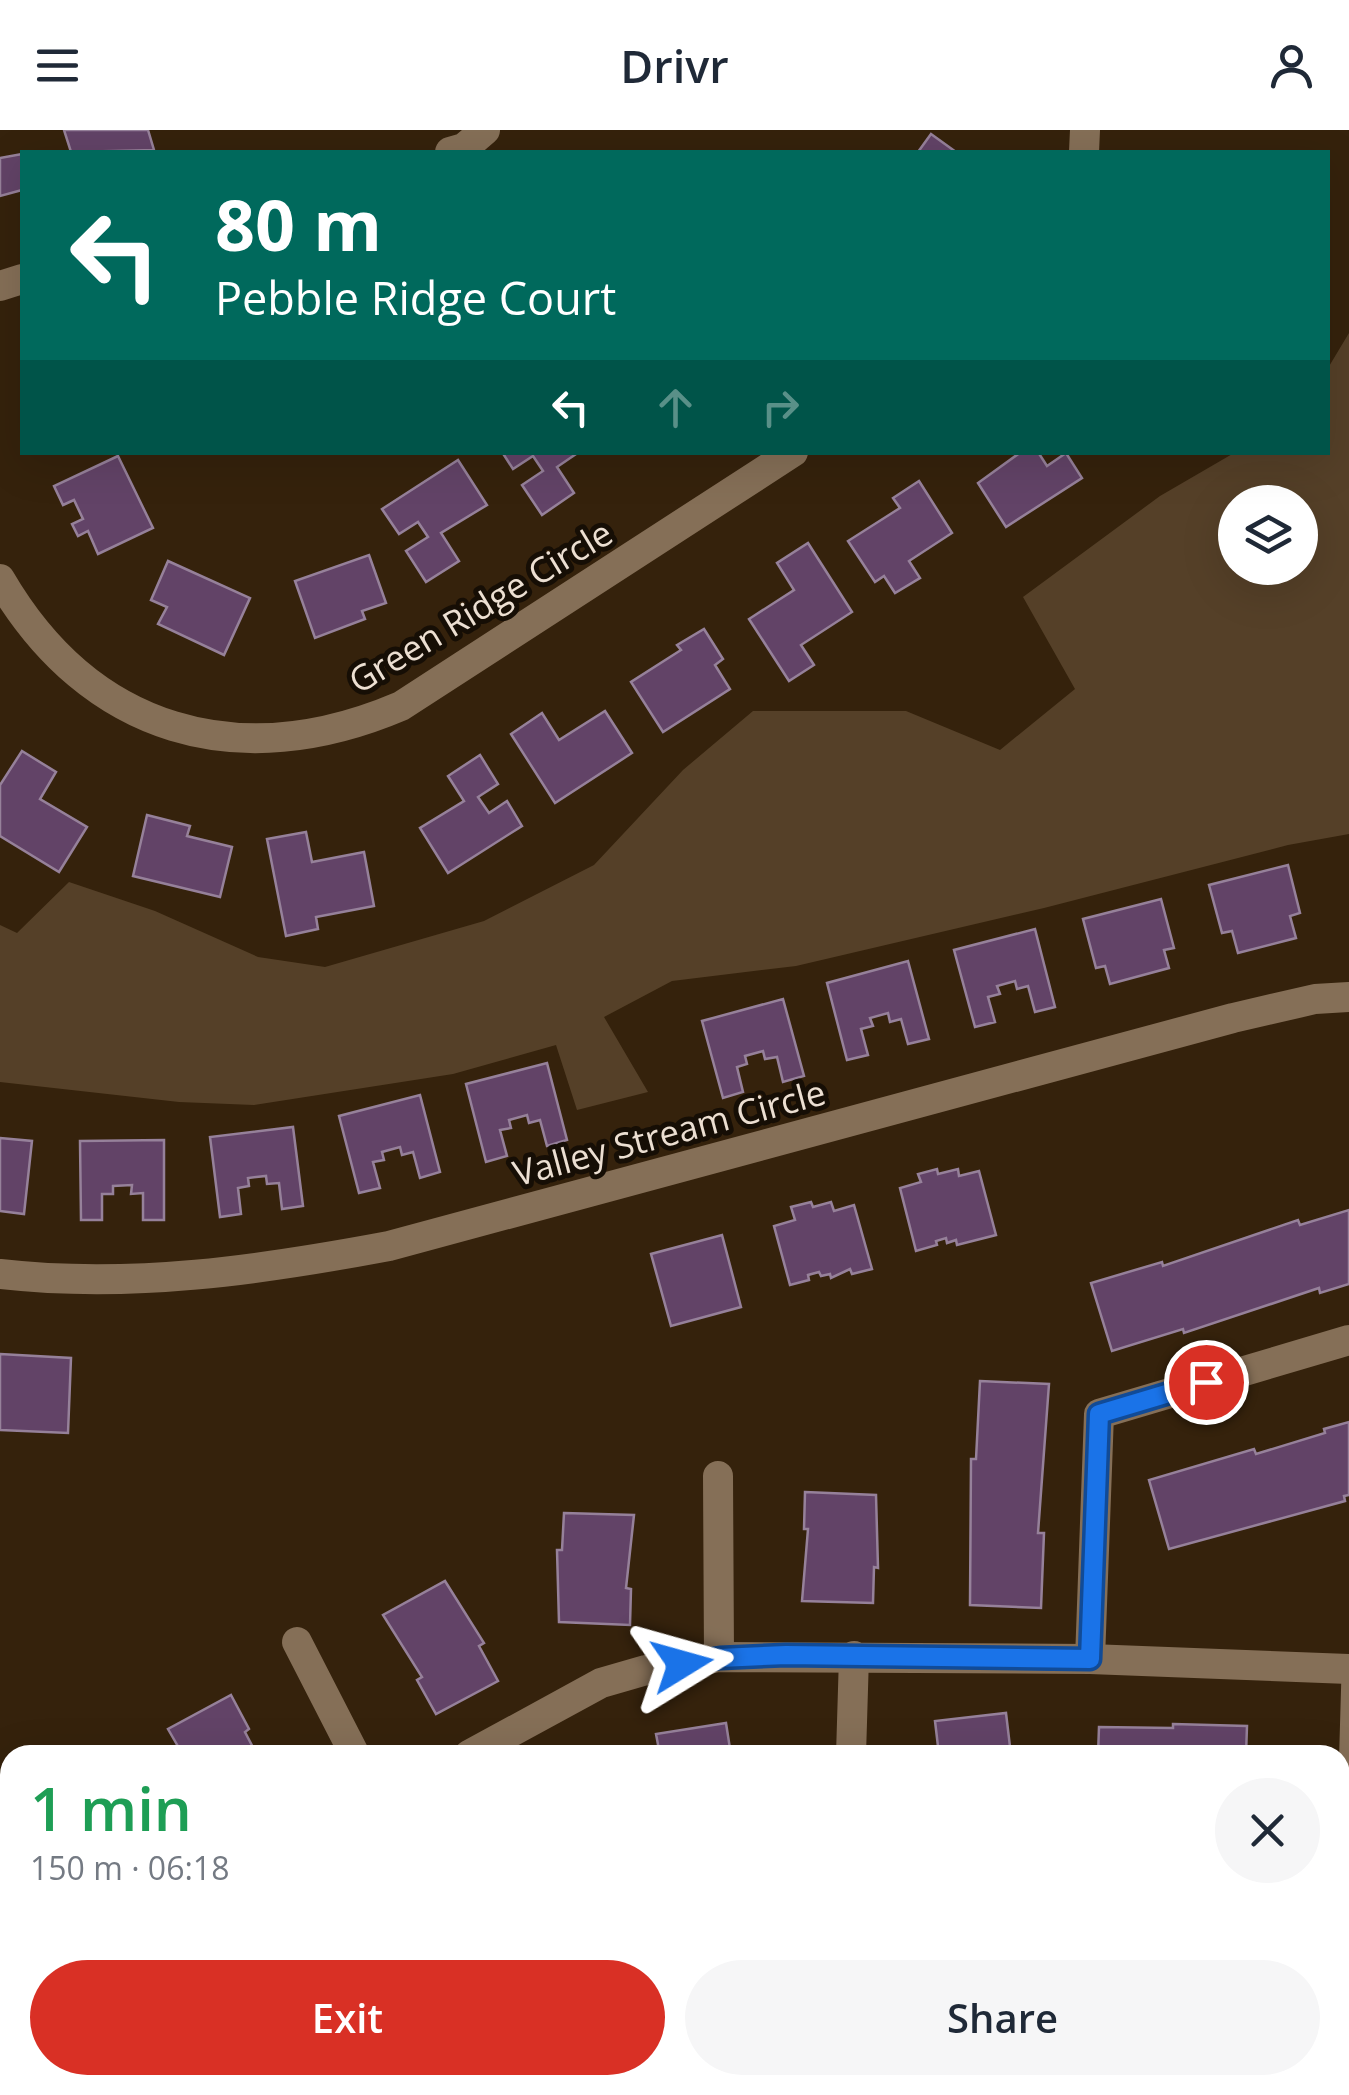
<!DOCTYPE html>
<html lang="en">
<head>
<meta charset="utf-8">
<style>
  :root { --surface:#fff; --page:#f6f6f7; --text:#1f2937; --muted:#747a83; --accent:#d93025 }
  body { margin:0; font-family:"Open Sans",sans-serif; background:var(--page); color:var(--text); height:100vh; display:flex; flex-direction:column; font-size:38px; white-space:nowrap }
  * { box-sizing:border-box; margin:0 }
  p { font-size:32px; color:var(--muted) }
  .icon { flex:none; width:55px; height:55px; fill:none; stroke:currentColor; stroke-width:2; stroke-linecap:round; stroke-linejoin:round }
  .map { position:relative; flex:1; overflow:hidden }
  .details { position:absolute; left:0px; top:1615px; width:1350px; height:350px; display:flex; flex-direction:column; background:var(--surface); border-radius:30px 30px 0 0; box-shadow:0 10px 40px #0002 }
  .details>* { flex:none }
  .guide { position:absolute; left:20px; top:20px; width:1310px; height:305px; border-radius:0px; box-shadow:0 10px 40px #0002; background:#00695c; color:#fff; overflow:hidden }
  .buttons { position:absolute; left:1218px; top:355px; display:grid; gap:20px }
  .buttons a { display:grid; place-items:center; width:100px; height:100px; border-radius:50%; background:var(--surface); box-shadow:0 10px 40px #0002; font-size:50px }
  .pin { position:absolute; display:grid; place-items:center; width:85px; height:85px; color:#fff; margin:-42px; border:5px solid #fff; border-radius:50%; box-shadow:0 2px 10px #0007 }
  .me { position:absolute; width:110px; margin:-55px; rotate:82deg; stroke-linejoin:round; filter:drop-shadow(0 0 8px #0008) }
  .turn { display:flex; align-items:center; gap:35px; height:210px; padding:0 30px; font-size:45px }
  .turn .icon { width:130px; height:130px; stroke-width:2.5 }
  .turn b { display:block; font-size:70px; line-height:85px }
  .lanes { display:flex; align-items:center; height:95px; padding:0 30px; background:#0003; justify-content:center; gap:50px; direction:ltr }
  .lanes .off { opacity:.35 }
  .round { display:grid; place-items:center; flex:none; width:105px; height:105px; border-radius:52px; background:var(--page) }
  .headline { display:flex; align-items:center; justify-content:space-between; height:170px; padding:0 30px }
  h1 { font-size:60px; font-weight:600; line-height:75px; color:#1e9e55 }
  .primary-button { display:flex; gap:20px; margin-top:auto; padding:20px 30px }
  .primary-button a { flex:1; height:115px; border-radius:60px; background:var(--accent); color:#fff; font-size:40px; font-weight:600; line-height:115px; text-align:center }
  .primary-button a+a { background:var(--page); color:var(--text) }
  header { display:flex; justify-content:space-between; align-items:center; height:130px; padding:0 30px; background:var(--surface); font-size:45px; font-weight:600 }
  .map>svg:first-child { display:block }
  .green { fill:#554028; fill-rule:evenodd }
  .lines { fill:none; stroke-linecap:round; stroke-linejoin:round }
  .stream { stroke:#4a4e61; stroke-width:11 }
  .building { fill:#624367; stroke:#96819a; stroke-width:2.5 }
  .lane { stroke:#856f57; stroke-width:15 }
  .street { stroke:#856f57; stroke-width:30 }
  .route-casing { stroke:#114b97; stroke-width:25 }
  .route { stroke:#1a73e8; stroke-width:18 }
  .labels { text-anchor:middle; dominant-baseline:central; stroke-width:10; stroke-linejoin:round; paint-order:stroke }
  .street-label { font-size:35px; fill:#ecdfd2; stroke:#160e05 }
</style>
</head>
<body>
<header><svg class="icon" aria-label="menu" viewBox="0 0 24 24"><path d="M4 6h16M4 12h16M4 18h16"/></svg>Drivr<svg class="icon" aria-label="person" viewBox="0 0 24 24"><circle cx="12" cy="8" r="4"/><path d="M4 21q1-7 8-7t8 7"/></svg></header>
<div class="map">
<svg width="1349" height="1965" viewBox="0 0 1349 1965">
  <rect width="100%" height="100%" fill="#35220c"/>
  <g class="green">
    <path d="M1349,203V704L1288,715L1044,778L796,836L672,851L604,887L648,962L577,980L556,915L453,944L254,975L179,972L0,952V795L17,803L69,752L155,781L258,827L325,837L484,791L594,735L683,640L753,581H906L1000,620L1075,559L1023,467L1160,366L1234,323L1328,322V238ZM1300,372V438H1235V372Z"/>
    <polygon points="1340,1717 1349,1718 1349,1965 962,1965 971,1955 1340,1955"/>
  </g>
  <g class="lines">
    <g class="stream">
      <polyline points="1340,1802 1349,1797"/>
      <polyline points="1006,1965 1013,1955"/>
    </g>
  </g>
  <g class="building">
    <polygon points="64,0 148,0 154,20 71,22"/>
    <polygon points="931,4 956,22 918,22"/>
    <polygon points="22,24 22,60 0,66 0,28"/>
    <polygon points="502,322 579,322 557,337 574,363 542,385 522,355 543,341 533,326 513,339"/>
    <polygon points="1021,322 1038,322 1047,336 1066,323 1082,348 1006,397 978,353"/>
    <polygon points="118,326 153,398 98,424 88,401 78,406 72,394 83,389 74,370 63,375 54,356"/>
    <polygon points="458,330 487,375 441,403 459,431 426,452 406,421 428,407 418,392 399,404 382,379"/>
    <polygon points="919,351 952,403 909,431 920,448 895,463 884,446 875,452 848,411 900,378 893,368"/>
    <polygon points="808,413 852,482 801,515 814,535 789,551 749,489 794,460 777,433"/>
    <polygon points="369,425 386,473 362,481 365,489 315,508 295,451"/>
    <polygon points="168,431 250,468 224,525 158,494 167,477 151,470"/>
    <polygon points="704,499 723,529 715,535 730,559 663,602 631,552 681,520 677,515"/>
    <polygon points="605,581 632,623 555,673 511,604 542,583 559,610"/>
    <polygon points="22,621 56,642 40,669 87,697 59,742 0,706 0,655"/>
    <polygon points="480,625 498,654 478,667 489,683 507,671 522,696 448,743 420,698 464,671 448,646"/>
    <polygon points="147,685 190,696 187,706 232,717 220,767 133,746"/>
    <polygon points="306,702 312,732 364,722 374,776 316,787 318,799 286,806 267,709"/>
    <polygon points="1288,735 1300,783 1290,786 1296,808 1238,823 1232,801 1222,803 1209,755"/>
    <polygon points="1161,769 1174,818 1164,820 1169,838 1110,854 1105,836 1096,838 1083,789"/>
    <polygon points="1035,799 1055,877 1035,882 1028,856 1017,859 1015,851 997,856 1000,864 988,867 995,892 975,897 954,820"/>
    <polygon points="908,831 929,909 908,914 901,889 890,892 888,883 870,888 873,896 861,899 868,925 847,930 827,853"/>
    <polygon points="783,869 804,946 783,952 777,927 765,929 763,921 745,926 747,934 737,937 743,962 723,968 702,891"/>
    <polygon points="547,933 567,1010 547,1016 540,990 529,993 527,985 509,990 511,998 500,1000 507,1026 486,1032 466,954"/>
    <polygon points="420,965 440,1042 420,1048 413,1022 402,1025 400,1017 382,1022 384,1030 373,1032 380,1058 359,1063 339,986"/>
    <polygon points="293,997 303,1076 282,1079 279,1053 267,1054 266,1046 248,1048 249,1056 238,1058 241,1084 220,1087 210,1007"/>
    <polygon points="0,1008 32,1011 24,1084 0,1081"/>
    <polygon points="164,1010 164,1090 143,1090 143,1063 131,1064 132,1055 113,1056 113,1064 102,1064 102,1090 81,1090 80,1011"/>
    <polygon points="937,1039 938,1044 958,1039 959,1046 979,1041 996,1105 957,1115 956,1110 947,1113 946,1108 936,1111 937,1115 916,1121 900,1058 921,1052 918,1044"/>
    <polygon points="811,1072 813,1077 831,1072 834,1081 854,1075 872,1139 852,1144 850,1139 831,1148 830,1144 821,1146 819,1142 808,1145 809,1150 790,1155 774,1096 795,1090 791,1077"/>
    <polygon points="1349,1080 1349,1154 1320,1163 1319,1158 1184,1203 1183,1199 1112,1221 1091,1153 1162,1132 1163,1136 1298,1090 1300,1095"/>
    <polygon points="722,1105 741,1177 671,1196 651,1124"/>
    <polygon points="0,1224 71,1228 68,1303 0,1300"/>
    <polygon points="980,1251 1049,1254 1038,1403 1044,1403 1041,1478 970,1475 971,1329 976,1329"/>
    <polygon points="1349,1292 1349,1365 1344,1366 1345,1371 1169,1419 1149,1350 1254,1319 1256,1324 1325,1303 1324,1299"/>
    <polygon points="805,1362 876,1365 878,1438 874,1437 873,1473 802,1471 808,1399 804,1399"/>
    <polygon points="564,1383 634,1385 626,1458 631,1459 630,1495 559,1492 557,1420 562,1420"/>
    <polygon points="445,1451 484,1513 479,1516 498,1551 436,1584 417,1550 422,1547 383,1485"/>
    <polygon points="231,1565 249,1599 245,1602 257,1625 183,1625 168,1599"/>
    <polygon points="1006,1583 1011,1625 939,1625 935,1591"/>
    <polygon points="726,1593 731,1625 660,1625 656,1604"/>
    <polygon points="1173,1594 1247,1596 1246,1625 1098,1625 1099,1597 1173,1598"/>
    <polygon points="576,1955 784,1955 755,1965 575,1965 572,1957"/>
  </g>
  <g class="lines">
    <polyline class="lane" points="1345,1681 1349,1543"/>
    <g class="street">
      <polyline points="450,22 464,18 485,0"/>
      <polyline points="1084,22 1085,0"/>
      <polyline points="0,156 22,149"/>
      <path d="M0,449C90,603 239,645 401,576L793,322"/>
      <path d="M0,1144C131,1159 261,1140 389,1116L1233,888L1315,869L1349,867"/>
      <polyline points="718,1346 719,1527"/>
      <polyline points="297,1512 355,1625"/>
      <polyline points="1090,1529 1099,1284 1349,1210"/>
      <polyline points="469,1625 601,1553 646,1540 719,1527 1090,1529 1349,1539"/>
      <polyline points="851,1625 854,1526"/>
      <polyline points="0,1869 10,1864"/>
      <polyline points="93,1955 99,1965"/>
    </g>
  </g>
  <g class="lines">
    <defs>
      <polyline id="route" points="682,1534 720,1528 786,1525 1090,1529 1099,1284 1206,1252"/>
    </defs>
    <use href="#route" class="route-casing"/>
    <use href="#route" class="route"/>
  </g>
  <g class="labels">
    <g class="street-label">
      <text transform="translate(480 476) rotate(-31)">Green Ridge Circle</text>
      <text transform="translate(669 1002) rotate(-15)">Valley Stream Circle</text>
    </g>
  </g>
</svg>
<div class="buttons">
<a><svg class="icon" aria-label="layers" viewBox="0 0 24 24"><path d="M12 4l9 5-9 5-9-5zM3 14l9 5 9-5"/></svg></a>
</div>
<div class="pin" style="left:1206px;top:1252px;background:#d93025"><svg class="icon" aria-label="arrive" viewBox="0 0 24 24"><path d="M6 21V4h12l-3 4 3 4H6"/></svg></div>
<svg class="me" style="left:682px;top:1534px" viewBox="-20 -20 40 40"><path d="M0-17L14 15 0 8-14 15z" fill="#1a73e8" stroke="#fff" stroke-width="4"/></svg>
<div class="guide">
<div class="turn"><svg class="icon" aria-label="left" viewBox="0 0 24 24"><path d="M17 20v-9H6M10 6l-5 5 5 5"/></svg><div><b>80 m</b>Pebble Ridge Court</div></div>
<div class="lanes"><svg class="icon" aria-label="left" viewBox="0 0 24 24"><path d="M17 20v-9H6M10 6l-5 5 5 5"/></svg><svg class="icon off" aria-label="ahead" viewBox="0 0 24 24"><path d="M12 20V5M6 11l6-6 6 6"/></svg><svg class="icon off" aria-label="right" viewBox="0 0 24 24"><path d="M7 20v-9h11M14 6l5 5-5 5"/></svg></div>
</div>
<section class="details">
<div class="headline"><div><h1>1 min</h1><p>150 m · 06:18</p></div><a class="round"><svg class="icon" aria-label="close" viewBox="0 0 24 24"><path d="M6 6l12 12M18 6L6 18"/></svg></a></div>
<div class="primary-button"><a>Exit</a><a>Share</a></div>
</section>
</div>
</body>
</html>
